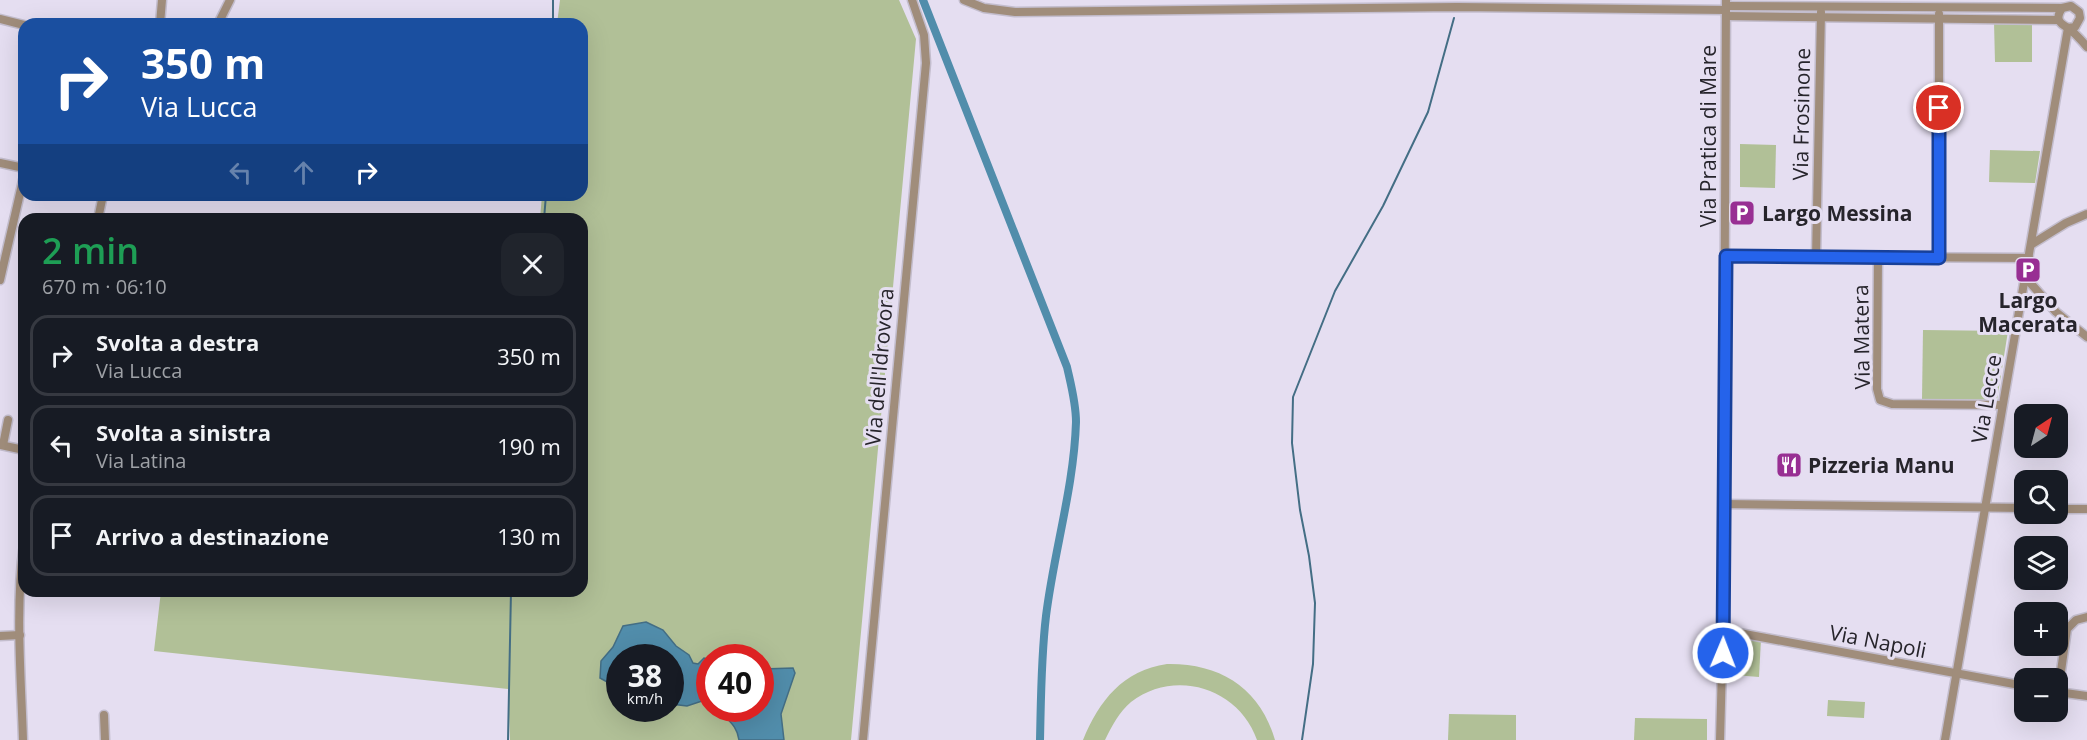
<!DOCTYPE html>
<html lang="it">
<head>
<meta charset="utf-8">
<style>
  :root { --surface:#171b24; --page:#20242c; --text:#f1f3f6; --muted:#9ea1a6; --line:#363941 }
  body { margin:0; font-family:"Open Sans",sans-serif; background:var(--page); color:var(--text); height:100vh; display:flex; flex-direction:column; font-size:22px; white-space:nowrap }
  * { box-sizing:border-box; margin:0 }
  p { font-size:20px; color:var(--muted) }
  .icon { flex:none; width:33px; height:33px; fill:none; stroke:currentColor; stroke-width:2; stroke-linecap:round; stroke-linejoin:round }
  .map { position:relative; flex:1; overflow:hidden }
  .panel { position:absolute; left:18px; top:213px; width:570px; height:384px; display:flex; flex-direction:column; background:var(--surface); border-radius:18px; box-shadow:0 6px 24px #0002 }
  .panel>* { flex:none }
  .banner { position:absolute; left:18px; top:18px; width:570px; height:183px; border-radius:18px; box-shadow:0 6px 24px #0002; background:#1a4fa0; color:#fff; overflow:hidden }
  .needle { width:39px; rotate:36deg }
  .tools { position:absolute; left:2014px; top:404px; display:grid; gap:12px }
  .tools a { display:grid; place-items:center; width:54px; height:54px; border-radius:12px; background:var(--surface); box-shadow:0 6px 24px #0002; font-size:30px }
  .speed { position:absolute; left:606px; top:644px; display:flex; gap:12px; font-size:30px; font-weight:700; text-align:center }
  .speed>* { display:grid; place-content:center; width:78px; height:78px; border-radius:50%; background:var(--surface); box-shadow:0 6px 24px #0002; line-height:1 }
  .speed small { font-size:15px; font-weight:400 }
  .speed .limit { border:9px solid #d22; background:#fff; color:#111 }
  .pin { position:absolute; display:grid; place-items:center; width:51px; height:51px; color:#fff; margin:-26px; border:3px solid #fff; border-radius:50%; box-shadow:0 2px 6px #0007 }
  .me { position:absolute; width:66px; margin:-33px; rotate:1deg; stroke-linejoin:round; filter:drop-shadow(0 0 4px #0008) }
  .turn { display:flex; align-items:center; gap:21px; height:126px; padding:0 24px; font-size:27px }
  .turn .icon { width:78px; height:78px; stroke-width:2.5 }
  .turn b { display:block; font-size:42px; line-height:51px }
  .lanes { display:flex; align-items:center; height:57px; padding:0 24px; background:#0003; justify-content:center; gap:30px; direction:ltr }
  .lanes .off { opacity:.35 }
  .round { display:grid; place-items:center; flex:none; width:63px; height:63px; border-radius:18px; background:var(--page) }
  .head { display:flex; align-items:center; justify-content:space-between; height:102px; padding:0 24px }
  h1 { font-size:36px; font-weight:600; line-height:45px; color:#1e9e55 }
  ul { padding:0; list-style:none }
  li { display:flex; align-items:center; gap:18px; height:81px; margin:0 12px 9px; padding:0 12px; border:3px solid var(--line); border-radius:18px }
  li div { flex:1 }
  li b { display:block; font-size:22px }
  li em { font-style:normal }
  .map>svg:first-child { display:block }
  .green { fill:#b1c097; fill-rule:evenodd }
  .water { fill:#518dab; stroke:#446e85; stroke-width:1.5 }
  .lines { fill:none; stroke-linecap:round; stroke-linejoin:round }
  .stream { stroke:#446e85; stroke-width:2 }
  .canal { stroke:#518dab; stroke-width:8 }
  .minor-casing { stroke:#c3bdcd; stroke-width:11 }
  .minor { stroke:#a08d7b; stroke-width:8 }
  .route-casing { stroke:#184099; stroke-width:15 }
  .route { stroke:#2563eb; stroke-width:10 }
  .labels { text-anchor:middle; dominant-baseline:central; stroke-width:6; stroke-linejoin:round; paint-order:stroke }
  .street-label { font-size:21px; fill:#26242b; stroke:#e5def1 }
  .poi-label { font-size:21px; font-weight:bold; fill:#26242b; stroke:#e5def1; text-anchor:start }
</style>
</head>
<body>
<div class="map">
<svg width="2087" height="740" viewBox="0 0 2087 740">
  <rect width="100%" height="100%" fill="#e5def1"/>
  <g class="green">
    <path d="M560,0H899L916,39L851,740H510L508,689L154,651L161,591H582V219H540L542,195H582V24H557ZM620,657H670V708H620ZM710,657H760V708H710Z"/>
    <polygon points="1994,22 2032,22 2032,62 1995,62"/>
    <polygon points="1740,144 1776,145 1775,188 1740,187"/>
    <polygon points="1990,150 2040,151 2035,183 1989,182"/>
    <polygon points="1923,330 2008,331 1997,400 1922,399"/>
    <polygon points="1737,637 1761,639 1759,677 1734,675"/>
    <path d="M1167,664C1220,663 1260,688 1275,740H1257C1239,688 1175,668 1131,702C1119,712 1112,726 1105,740H1083C1099,701 1123,670 1167,664Z"/>
    <polygon points="1828,700 1865,702 1864,718 1827,716"/>
    <polygon points="1449,714 1516,715 1516,740 1448,740"/>
    <polygon points="1635,718 1707,719 1707,740 1634,740"/>
  </g>
  <g class="water">
    <polygon points="646,622 663,630 676,646 689,655 693,663 698,664 704,658 709,659 709,700 702,701 687,706 671,704 670,657 620,657 619,685 609,683 600,678 601,661 613,647 623,626"/>
    <path d="M793,668L795,673L781,714L784,740H739C737,724 726,720 718,708H760L761,669Z"/>
  </g>
  <g class="lines">
    <g class="stream">
      <polyline points="553,24 553,0"/>
      <polyline points="544,219 546,195"/>
      <polyline points="508,740 511,591"/>
      <polyline points="1302,740 1313,664 1315,603 1309,556 1300,510 1292,443 1293,397 1335,291 1383,206 1428,112 1454,18"/>
    </g>
    <path class="canal" d="M923,0L1067,367C1071,385 1076,403 1076,422C1074,487 1054,551 1046,616C1041,658 1041,699 1040,740"/>
    <defs>
      <g id="minor">
        <polyline points="964,0 984,8 1015,12 1457,7 1726,10"/>
        <polyline points="1726,6 2062,8"/>
        <polyline points="1726,16 2058,20"/>
        <polyline points="0,19 24,25"/>
        <polyline points="160,24 162,0"/>
        <polyline points="218,24 230,0"/>
        <path d="M2068,28L2075,27L2080,18L2079,12L2071,6L2062,8C2055,19 2059,23 2068,28C2075,33 2082,41 2087,47"/>
        <polyline points="0,163 24,168"/>
        <polyline points="98,219 103,195"/>
        <polyline points="2032,244 2066,223 2087,214"/>
        <polyline points="1726,256 2029,258"/>
        <polyline points="1816,258 1821,12"/>
        <polyline points="1878,258 1877,389 1880,400 1892,404 2002,405"/>
        <polyline points="1939,258 1939,14"/>
        <polyline points="2025,277 2056,312 2087,337"/>
        <polyline points="0,280 24,176"/>
        <polyline points="0,445 24,450"/>
        <polyline points="3,445 8,420"/>
        <polyline points="1723,504 2025,508"/>
        <polyline points="2058,509 2087,509"/>
        <polyline points="2087,617 2076,620 2067,629 2058,692 2087,696"/>
        <polyline points="1723,630 2025,686"/>
        <polyline points="0,636 20,635"/>
        <polyline points="104,715 105,740"/>
        <path d="M23,740C21,675 15,608 24,544"/>
        <polyline points="863,740 926,63 924,35 912,0"/>
        <polyline points="1720,740 1723,630 1726,0"/>
        <polyline points="1945,740 2068,28"/>
      </g>
    </defs>
    <use href="#minor" class="minor-casing"/>
    <use href="#minor" class="minor"/>
  </g>
  <g class="lines">
    <defs>
      <polyline id="route" points="1723,653 1726,256 1939,258 1939,108"/>
    </defs>
    <use href="#route" class="route-casing"/>
    <use href="#route" class="route"/>
  </g>
  <defs>
    <symbol id="parking-square" viewBox="-11 -11 22 22"><rect x="-9" y="-9" width="18" height="18" rx="4" fill="#982f93" stroke="#e5def1"/><path d="M-3.5-5.5H1a3.5 3.5 0 0 1 0 7H-1V5.5H-3.5ZM-1-3.4V-.6H.8a1.4 1.4 0 0 0 0-2.8Z" fill="#fff"/></symbol>
    <symbol id="restaurant-square" viewBox="-11 -11 22 22"><rect x="-9" y="-9" width="18" height="18" rx="4" fill="#982f93" stroke="#e5def1"/><path d="M-5-6h1v4h1v-4h1v4h1v-4h1v5L-1.5 .5V6h-2V.5L-5-1ZM5-6V6H3V1.5H1.5Q1.5-4 5-6Z" fill="#fff"/></symbol>
  </defs>
  <g fill-rule="evenodd">
    <use href="#parking-square" x="1727" y="198" width="30" height="30"/>
    <use href="#parking-square" x="2013" y="255" width="30" height="30"/>
    <use href="#restaurant-square" x="1774" y="450" width="30" height="30"/>
  </g>
  <g class="labels">
    <g class="street-label">
      <text transform="translate(1801 114) rotate(-89)">Via Frosinone</text>
      <text transform="translate(1708 136) rotate(-90)">Via Pratica di Mare</text>
      <text transform="translate(1861 337) rotate(-91)">Via Matera</text>
      <text transform="translate(879 367) rotate(-85)">Via dell'Idrovora</text>
      <text transform="translate(1986 399) rotate(-80)">Via Lecce</text>
      <text transform="translate(1878 641) rotate(11)">Via Napoli</text>
    </g>
    <g class="poi-label">
      <text x="1762" y="213">Largo Messina</text>
      <text x="2028" y="300" text-anchor="middle">Largo<tspan x="2028" dy="24">Macerata</tspan></text>
      <text x="1808" y="465">Pizzeria Manu</text>
    </g>
  </g>
</svg>
<div class="tools">
<a><svg class="needle" viewBox="-14 -14 28 28"><path d="M0-13l5 13h-10z" fill="#e53935"/><path d="M0 13l5-13h-10z" fill="#9ea1a6"/></svg></a>
<a><svg class="icon" aria-label="search" viewBox="0 0 24 24"><circle cx="10" cy="10" r="6"/><path d="M15 15l6 6"/></svg></a>
<a><svg class="icon" aria-label="layers" viewBox="0 0 24 24"><path d="M12 4l9 5-9 5-9-5zM3 14l9 5 9-5"/></svg></a>
<a>+</a>
<a>−</a>
</div>
<div class="speed"><div>38<small>km/h</small></div><div class="limit">40</div></div>
<div class="pin" style="left:1939px;top:108px;background:#d93025"><svg class="icon" aria-label="arrive" viewBox="0 0 24 24"><path d="M6 21V4h12l-3 4 3 4H6"/></svg></div>
<svg class="me" style="left:1723px;top:653px" viewBox="-20 -20 40 40"><circle r="17" fill="#2563eb" stroke="#fff" stroke-width="3"/><path d="M0-11L8 9 0 5-8 9z" fill="#fff"/></svg>
<div class="banner">
<div class="turn"><svg class="icon" aria-label="right" viewBox="0 0 24 24"><path d="M7 20v-9h11M14 6l5 5-5 5"/></svg><div><b>350 m</b>Via Lucca</div></div>
<div class="lanes"><svg class="icon off" aria-label="left" viewBox="0 0 24 24"><path d="M17 20v-9H6M10 6l-5 5 5 5"/></svg><svg class="icon off" aria-label="ahead" viewBox="0 0 24 24"><path d="M12 20V5M6 11l6-6 6 6"/></svg><svg class="icon" aria-label="right" viewBox="0 0 24 24"><path d="M7 20v-9h11M14 6l5 5-5 5"/></svg></div>
</div>
<section class="panel">
<div class="head"><div><h1>2 min</h1><p>670 m · 06:10</p></div><a class="round"><svg class="icon" aria-label="close" viewBox="0 0 24 24"><path d="M6 6l12 12M18 6L6 18"/></svg></a></div>
<ul>
<li><svg class="icon" aria-label="right" viewBox="0 0 24 24"><path d="M7 20v-9h11M14 6l5 5-5 5"/></svg><div><b>Svolta a destra</b><p>Via Lucca</p></div><em>350 m</em></li>
<li><svg class="icon" aria-label="left" viewBox="0 0 24 24"><path d="M17 20v-9H6M10 6l-5 5 5 5"/></svg><div><b>Svolta a sinistra</b><p>Via Latina</p></div><em>190 m</em></li>
<li><svg class="icon" aria-label="arrive" viewBox="0 0 24 24"><path d="M6 21V4h12l-3 4 3 4H6"/></svg><div><b>Arrivo a destinazione</b></div><em>130 m</em></li>
</ul>
</section>
</div>
</body>
</html>
